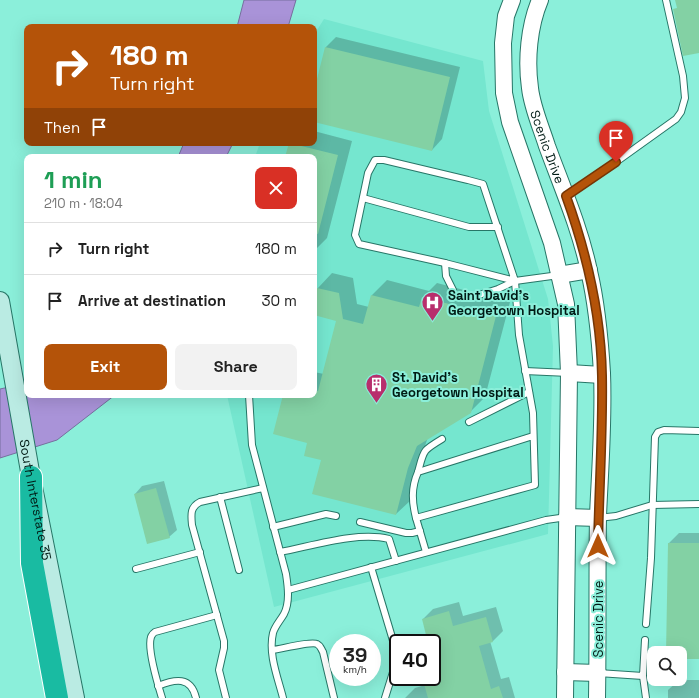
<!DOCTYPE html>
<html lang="en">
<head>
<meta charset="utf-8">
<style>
  :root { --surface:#fff; --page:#f2f2f2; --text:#222; --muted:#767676; --line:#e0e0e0; --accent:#b45309 }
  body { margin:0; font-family:"Space Grotesk",sans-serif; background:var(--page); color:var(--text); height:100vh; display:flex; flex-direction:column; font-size:15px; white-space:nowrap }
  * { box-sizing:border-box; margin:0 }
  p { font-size:13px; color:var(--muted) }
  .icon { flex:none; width:22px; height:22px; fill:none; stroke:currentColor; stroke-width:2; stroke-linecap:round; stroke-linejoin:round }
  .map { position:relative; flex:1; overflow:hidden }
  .drawer { position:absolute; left:24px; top:154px; width:293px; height:244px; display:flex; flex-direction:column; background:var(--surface); border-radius:8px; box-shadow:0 4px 16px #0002 }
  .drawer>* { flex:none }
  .hud { position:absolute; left:24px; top:24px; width:293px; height:122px; border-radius:8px; box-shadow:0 4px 16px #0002; background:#b45309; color:#fff; overflow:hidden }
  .buttons { position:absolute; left:647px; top:646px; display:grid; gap:8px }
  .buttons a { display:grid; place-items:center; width:40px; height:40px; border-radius:8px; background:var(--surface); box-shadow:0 4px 16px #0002; font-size:20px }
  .speed { position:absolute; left:329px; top:634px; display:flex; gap:8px; font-size:20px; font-weight:700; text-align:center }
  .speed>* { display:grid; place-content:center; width:52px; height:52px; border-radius:50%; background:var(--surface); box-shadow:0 4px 16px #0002; line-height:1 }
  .speed small { font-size:10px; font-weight:400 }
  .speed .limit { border:2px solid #111; border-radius:6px; background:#fff; color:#111 }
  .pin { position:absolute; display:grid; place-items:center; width:34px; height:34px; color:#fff; margin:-41px -17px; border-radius:50% 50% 50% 0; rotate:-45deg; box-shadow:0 0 4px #0007 }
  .pin .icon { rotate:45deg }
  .me { position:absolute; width:44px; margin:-22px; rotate:0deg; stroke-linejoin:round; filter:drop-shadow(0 0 3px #0008) }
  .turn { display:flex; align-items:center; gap:14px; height:84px; padding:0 20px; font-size:18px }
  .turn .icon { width:52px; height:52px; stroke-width:2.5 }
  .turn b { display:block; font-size:28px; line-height:34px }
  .then { display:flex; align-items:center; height:38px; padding:0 20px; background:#0003; gap:8px; font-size:15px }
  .round { display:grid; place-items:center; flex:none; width:42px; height:42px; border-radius:8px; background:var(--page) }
  .summary { display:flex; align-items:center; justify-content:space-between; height:68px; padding:0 20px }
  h1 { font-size:24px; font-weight:800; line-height:30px; color:#1e9e55 }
  .action { display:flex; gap:8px; margin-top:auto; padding:8px 20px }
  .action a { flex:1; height:46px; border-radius:8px; background:var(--accent); color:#fff; font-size:16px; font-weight:800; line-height:46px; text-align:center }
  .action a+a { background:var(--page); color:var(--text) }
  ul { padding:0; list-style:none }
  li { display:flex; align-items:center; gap:12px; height:52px; padding:0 20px; border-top:1px solid var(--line) }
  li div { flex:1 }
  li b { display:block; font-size:15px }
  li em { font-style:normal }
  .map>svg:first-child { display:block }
  .built { fill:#75e6cf }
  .water { fill:#a993d8; stroke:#766f9e }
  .shadow { fill:#0003 }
  .building { fill:#83d1a4 }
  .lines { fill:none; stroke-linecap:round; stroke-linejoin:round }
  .service-casing { stroke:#277667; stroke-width:8 }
  .tertiary-casing { stroke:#277667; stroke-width:18 }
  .secondary-casing { stroke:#277667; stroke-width:20 }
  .motorway-casing { stroke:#fff; stroke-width:24 }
  .service { stroke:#fff; stroke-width:6 }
  .tertiary { stroke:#fff; stroke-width:16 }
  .secondary { stroke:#baebe3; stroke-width:18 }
  .motorway { stroke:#19bba2; stroke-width:22 }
  .route-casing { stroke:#753606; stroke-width:10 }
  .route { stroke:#b45309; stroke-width:7 }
  .labels { text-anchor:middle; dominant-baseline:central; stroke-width:4; stroke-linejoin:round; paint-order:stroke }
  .street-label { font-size:13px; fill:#001b15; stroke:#8befda }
  .poi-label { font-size:13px; font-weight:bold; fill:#001b15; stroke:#8befda; text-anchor:start }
</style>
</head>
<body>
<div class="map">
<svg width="699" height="698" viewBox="0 0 699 698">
  <rect width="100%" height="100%" fill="#8befda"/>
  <polygon class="built" points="324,19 483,61 489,111 548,299 553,346 548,534 274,607 227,395 314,395 314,157 255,157 260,143 314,143 314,35"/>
  <g class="water">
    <polygon points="244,0 296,0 288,27 237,27"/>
    <polygon points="184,143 233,143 226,157 178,157"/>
    <polygon points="27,383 27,395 115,395 57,440 0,458 0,389"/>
  </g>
  <g class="shadow">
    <polygon points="336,37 460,67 442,139 432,150 314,121 314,95 326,47"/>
    <polygon points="314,131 352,141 327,238 314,251 314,157 286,157 290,143 314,143"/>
    <polygon points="332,273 353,278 357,304 369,307 372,295 387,280 429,291 437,283 510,302 485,397 470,412 428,437 423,452 411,500 396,514 308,442 284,395 314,395 314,372 324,374 338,320 314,314 314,302 318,288"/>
    <polygon points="164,481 177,530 169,537 135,494 142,486"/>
    <polygon points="679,533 699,533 699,658 680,658 680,653 667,653 669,543"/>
    <polygon points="459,602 463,616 496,607 503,631 493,641 490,641 501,679 509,677 515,698 405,698 415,688 425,685 423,677 432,677 432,643 429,643 423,619 433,609"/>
    <polygon points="679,680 699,680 699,698 668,698 668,690"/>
  </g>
  <g class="building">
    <polygon points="675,0 699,0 699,53 683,56 673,9 677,8"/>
    <polygon points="325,47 450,77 432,151 314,122 314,91"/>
    <polygon points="289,143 338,155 318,234 314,233 314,157 285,157"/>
    <polygon points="317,288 339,293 343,319 363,324 371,295 419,307 422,297 496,316 471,413 417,446 408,468 396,515 312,494 321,460 304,456 307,443 273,434 283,395 314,395 314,390 318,391 336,321 314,315 314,298"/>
    <polygon points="156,488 170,538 147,544 134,494"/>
    <polygon points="668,543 699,543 699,659 680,659 680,653 666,653"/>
    <polygon points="449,611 453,626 486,617 493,642 479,646 491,689 499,686 503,698 428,698 422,677 432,677 432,643 428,643 422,619"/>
  </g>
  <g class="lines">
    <defs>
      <g id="service">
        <polyline points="567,195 616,162 676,119 681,112 685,98 683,76 666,0"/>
        <polyline points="363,198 469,227 498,227"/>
        <polyline points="445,263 446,276 453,290"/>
        <polyline points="515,281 445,263 359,244 355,235 368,173 375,160 384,160 468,180 483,184 515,281 559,275"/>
        <path d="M515,281L519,335L533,413L535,485L416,518C412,502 411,488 418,472L533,436"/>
        <polyline points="479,295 498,289 515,281"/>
        <polyline points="525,371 569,373"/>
        <path d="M249,395L252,445L286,574C288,587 290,602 284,614C280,621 275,626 273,633C268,654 278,678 283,698"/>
        <polyline points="469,422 529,392"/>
        <path d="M418,472C424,450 422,451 442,439"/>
        <polyline points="220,497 239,570"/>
        <polyline points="416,518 426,552"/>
        <polyline points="598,518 616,516 652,505 699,504"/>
        <polyline points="360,522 406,533 412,533 420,531"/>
        <polyline points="273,527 326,514 336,516"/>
        <path d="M280,552C312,546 358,531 389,539L396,561"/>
        <polyline points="371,567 397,654 394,669 385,698"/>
        <polyline points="136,569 200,552"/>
        <polyline points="288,590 546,520 567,517"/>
        <polyline points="646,624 651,558 655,437 658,432 664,430 699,431"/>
        <path d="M272,650C281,649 312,641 317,644C321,646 321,649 323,652L334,698"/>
        <polyline points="598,673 643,676 645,640"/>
        <polyline points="643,676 646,698"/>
        <path d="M158,686C175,679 191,676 196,698"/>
        <path d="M162,698C158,685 147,649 151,637C152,635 152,634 155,632L217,615"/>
        <path d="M226,698L219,670L224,648V641L192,525C191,515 190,507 200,502L263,488"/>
      </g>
      <g id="tertiary">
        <polyline points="512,0 506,16 503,43 504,93 510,122 552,243 566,304 569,373 565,698"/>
        <path id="s1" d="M540,0C529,26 526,60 530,88C532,107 541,127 547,146C562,187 580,228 589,271C597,305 600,339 602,373C604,421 600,469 598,516C597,577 598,637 597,698"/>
        <polyline points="559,275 589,270"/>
        <polyline points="569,373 602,375"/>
        <polyline points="567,517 598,518"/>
        <polyline points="565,672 598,673"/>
      </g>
      <g id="secondary">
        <path id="s2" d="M0,301L31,477L75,698"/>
      </g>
      <polyline id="motorway" points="31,477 32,563 57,698"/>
    </defs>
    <use href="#service" class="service-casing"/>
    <use href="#tertiary" class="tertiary-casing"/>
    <use href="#secondary" class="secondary-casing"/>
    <use href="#motorway" class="motorway-casing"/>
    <use href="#service" class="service"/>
    <use href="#tertiary" class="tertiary"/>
    <use href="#secondary" class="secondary"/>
    <use href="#motorway" class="motorway"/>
  </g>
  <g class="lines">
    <defs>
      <path id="route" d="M598,546C599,489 603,432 602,376C601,314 587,254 566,196L616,162"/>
    </defs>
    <use href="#route" class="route-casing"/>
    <use href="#route" class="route"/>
  </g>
  <defs>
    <symbol id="hospital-pin" viewBox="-11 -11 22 30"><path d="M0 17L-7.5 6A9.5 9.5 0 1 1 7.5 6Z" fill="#b82e6c" stroke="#8befda"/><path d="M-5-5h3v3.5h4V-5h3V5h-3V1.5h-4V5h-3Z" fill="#fff"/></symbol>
    <symbol id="building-pin" viewBox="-11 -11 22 30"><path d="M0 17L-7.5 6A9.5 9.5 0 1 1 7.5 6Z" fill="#b82e6c" stroke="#8befda"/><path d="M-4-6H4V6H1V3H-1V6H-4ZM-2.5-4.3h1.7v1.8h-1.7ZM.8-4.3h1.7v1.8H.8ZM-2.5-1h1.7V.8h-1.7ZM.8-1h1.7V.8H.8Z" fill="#fff"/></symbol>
  </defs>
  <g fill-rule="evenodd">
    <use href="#hospital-pin" x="420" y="290" width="25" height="34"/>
    <use href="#building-pin" x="364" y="372" width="25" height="34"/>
  </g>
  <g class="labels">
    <g class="street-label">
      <text stroke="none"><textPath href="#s1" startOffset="151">Scenic Drive</textPath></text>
      <text stroke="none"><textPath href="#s2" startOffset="202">South Interstate 35</textPath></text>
      <text transform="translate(598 619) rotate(-90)">Scenic Drive</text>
    </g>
    <g class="poi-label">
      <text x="448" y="295">Saint David's<tspan x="448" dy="15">Georgetown Hospital</tspan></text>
      <text x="392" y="377">St. David's<tspan x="392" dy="15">Georgetown Hospital</tspan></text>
    </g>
  </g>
</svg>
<div class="buttons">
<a><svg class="icon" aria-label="search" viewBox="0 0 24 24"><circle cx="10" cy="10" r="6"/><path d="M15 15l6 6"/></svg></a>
</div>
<div class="speed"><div>39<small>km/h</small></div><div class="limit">40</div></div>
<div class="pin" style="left:616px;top:162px;background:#d93025"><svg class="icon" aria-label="arrive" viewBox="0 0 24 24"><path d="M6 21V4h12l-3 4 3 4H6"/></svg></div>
<svg class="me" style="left:598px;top:546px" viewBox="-20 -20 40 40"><path d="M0-17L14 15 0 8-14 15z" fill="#b45309" stroke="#fff" stroke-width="4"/></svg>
<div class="hud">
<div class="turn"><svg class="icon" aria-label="right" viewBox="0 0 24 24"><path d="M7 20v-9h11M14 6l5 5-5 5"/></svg><div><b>180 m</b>Turn right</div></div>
<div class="then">Then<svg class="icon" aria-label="arrive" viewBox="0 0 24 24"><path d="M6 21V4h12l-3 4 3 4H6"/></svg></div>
</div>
<section class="drawer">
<div class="summary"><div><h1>1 min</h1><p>210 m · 18:04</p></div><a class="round" style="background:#d93025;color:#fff"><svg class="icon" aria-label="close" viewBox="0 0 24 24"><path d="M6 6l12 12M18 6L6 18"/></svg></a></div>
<ul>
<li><svg class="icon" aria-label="right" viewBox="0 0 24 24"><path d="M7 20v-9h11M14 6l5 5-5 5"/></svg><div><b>Turn right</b></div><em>180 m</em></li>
<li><svg class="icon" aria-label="arrive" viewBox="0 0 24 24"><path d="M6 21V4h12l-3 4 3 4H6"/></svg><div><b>Arrive at destination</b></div><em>30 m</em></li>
</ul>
<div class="action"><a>Exit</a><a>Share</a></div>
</section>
</div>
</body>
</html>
